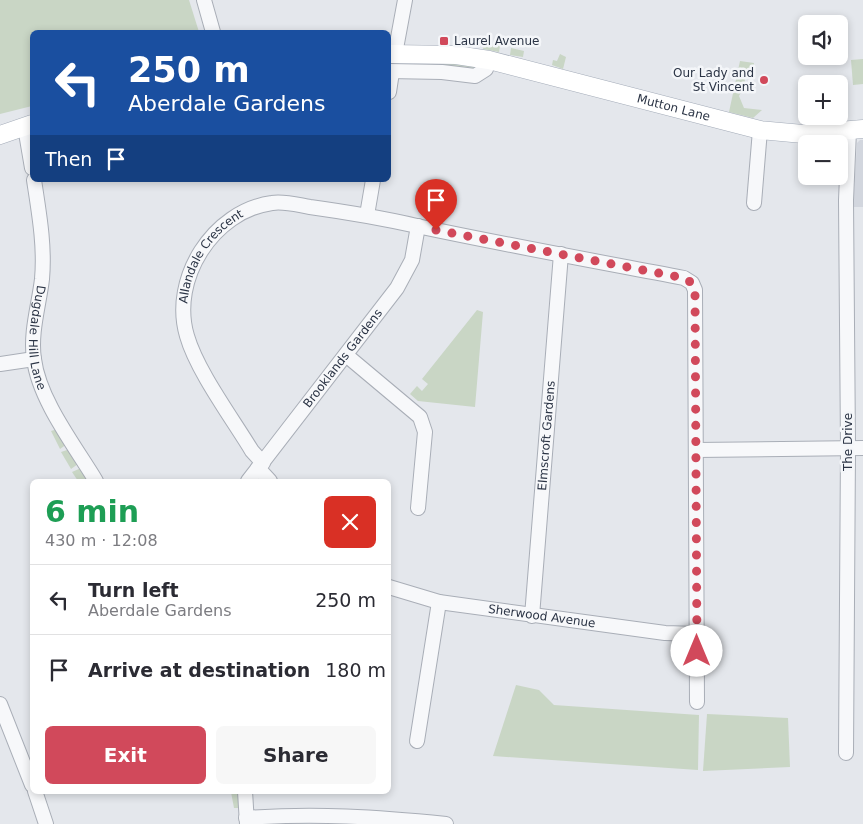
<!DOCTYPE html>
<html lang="en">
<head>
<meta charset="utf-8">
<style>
  :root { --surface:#fff; --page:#f7f7f7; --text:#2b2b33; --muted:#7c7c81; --line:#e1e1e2; --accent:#d1495b }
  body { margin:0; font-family:"DejaVu Sans",sans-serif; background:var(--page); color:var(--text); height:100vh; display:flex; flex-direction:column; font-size:19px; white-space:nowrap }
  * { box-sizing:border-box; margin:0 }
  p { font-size:16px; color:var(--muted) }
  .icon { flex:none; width:28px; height:28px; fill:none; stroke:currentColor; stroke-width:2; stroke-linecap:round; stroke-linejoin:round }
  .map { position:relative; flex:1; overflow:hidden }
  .drawer { position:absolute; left:30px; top:479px; width:361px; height:315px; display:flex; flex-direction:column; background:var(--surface); border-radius:8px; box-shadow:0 2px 8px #0003 }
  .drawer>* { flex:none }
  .banner { position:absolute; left:30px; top:30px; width:361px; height:152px; border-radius:8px; box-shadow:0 2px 8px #0003; background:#1a4fa0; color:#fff; overflow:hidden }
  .tools { position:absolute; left:798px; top:15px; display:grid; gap:10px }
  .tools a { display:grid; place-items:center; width:50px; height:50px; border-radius:8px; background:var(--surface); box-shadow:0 2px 8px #0003; font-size:25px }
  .pin { position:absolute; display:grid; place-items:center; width:42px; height:42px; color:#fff; margin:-51px -21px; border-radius:50% 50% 50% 0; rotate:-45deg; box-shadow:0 0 5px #0007 }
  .pin .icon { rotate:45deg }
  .me { position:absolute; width:55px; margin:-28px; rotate:0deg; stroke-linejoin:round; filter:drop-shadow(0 0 4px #0008) }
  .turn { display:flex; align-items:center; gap:18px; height:105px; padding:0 15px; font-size:22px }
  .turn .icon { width:65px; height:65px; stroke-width:2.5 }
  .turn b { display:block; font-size:35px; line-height:42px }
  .then { display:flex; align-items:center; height:48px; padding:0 15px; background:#0003; gap:10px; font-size:19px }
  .round { display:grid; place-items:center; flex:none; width:52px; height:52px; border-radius:8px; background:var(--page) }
  .headline { display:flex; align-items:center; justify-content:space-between; height:85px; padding:0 15px }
  h1 { font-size:30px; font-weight:700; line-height:38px; color:#1e9e55 }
  .primary-button { display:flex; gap:10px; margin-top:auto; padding:10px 15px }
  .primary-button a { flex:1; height:58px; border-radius:8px; background:var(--accent); color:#fff; font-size:20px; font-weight:700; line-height:58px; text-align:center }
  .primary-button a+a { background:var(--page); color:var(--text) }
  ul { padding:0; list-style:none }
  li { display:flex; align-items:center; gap:15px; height:70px; padding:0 15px; border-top:1px solid var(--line) }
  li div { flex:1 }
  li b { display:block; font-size:19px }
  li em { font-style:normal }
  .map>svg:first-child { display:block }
  .built { fill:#d2d6de }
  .green { fill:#c9d6c5 }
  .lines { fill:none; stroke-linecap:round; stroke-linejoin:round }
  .minor-casing { stroke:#a9aeb7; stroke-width:16 }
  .major-casing { stroke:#a3abb8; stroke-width:19 }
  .minor { stroke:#f7f8fa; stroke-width:14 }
  .major { stroke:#fff; stroke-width:18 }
  .route { stroke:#d1495b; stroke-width:9; stroke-dasharray:0 16.2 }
  .poi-dot { fill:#d1495b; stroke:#f4f6f9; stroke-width:2 }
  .labels { text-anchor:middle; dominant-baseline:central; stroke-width:5; stroke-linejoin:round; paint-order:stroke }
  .poi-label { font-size:12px; fill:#2b3445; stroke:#f4f6f9; text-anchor:start }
  .street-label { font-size:12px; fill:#2b3445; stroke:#f4f6f9 }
</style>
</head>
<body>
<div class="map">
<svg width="863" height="824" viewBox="0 0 863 824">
  <rect width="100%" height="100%" fill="#e4e7ec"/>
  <polygon class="built" points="860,140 863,140 863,207 853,207 857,143"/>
  <g class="green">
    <polygon points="0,0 189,0 199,32 32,32 32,78 30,75 32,85 32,106 0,114"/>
    <polygon points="485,42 500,46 499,52 483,49"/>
    <polygon points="511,48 524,51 523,57 510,55"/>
    <polygon points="560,54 566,57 563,69 552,65 553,60 557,61"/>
    <polygon points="863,59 863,84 853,85 851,60"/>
    <polygon points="414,61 480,66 479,70 414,67"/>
    <polygon points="740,61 754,63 753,70 746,73 744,86 739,96 744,108 762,110 753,118 729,112"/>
    <polygon points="477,310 483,312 475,407 418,401 410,394 417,386 422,391 428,384 422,379"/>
    <polygon points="58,429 67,444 60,449 51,431"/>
    <polygon points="70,449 78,464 71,469 61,452"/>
    <polygon points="81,468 89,481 78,481 72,472"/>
    <polygon points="516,685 539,690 554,705 699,715 698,770 493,756"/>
    <polygon points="707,714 788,718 790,767 703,771"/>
    <polygon points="241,791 241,808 234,808 231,792"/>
  </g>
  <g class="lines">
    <defs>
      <g id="minor">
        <polyline points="204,0 213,32"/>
        <polyline points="395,54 405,0"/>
        <polyline points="389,71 442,72 475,76 486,69 489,60"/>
        <polyline points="389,92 392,72"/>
        <polyline points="25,127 32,168"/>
        <path id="s1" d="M34,180C39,213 45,246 42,279C39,305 30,333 34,359C39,400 75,446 96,481"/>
        <polyline points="754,203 760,130"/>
        <polyline points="367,215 373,180"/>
        <polyline points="346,355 420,417 425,432 418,508"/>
        <polyline points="0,364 34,359"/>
        <polyline points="696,450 863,448"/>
        <path id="s2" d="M263,463L252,451C232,418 197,371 187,336C170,279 213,211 272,203C284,201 298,205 310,207C346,212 382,218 417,226C506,245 595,261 684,278L692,283L695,290L697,702"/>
        <polyline points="258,468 270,481"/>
        <path id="s3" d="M248,481L397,288L412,260L418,226"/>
        <path id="s4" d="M389,587L439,602L665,633L697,634"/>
        <path id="s5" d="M532,616L561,254"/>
        <polyline points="0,704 32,785"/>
        <polyline points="417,741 439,602"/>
        <polyline points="846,753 848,448 846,200 849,131"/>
        <polyline points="35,791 46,824"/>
        <polyline points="245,791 247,824"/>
        <path d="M246,818C316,813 377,817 446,824"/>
      </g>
      <g id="major">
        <path id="s6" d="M389,54L456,55L489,60L760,130L803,134L863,129"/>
        <polyline points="0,135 32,124"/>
      </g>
    </defs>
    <use href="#minor" class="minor-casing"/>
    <use href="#major" class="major-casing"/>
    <use href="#minor" class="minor"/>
    <use href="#major" class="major"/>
  </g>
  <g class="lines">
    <polyline class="route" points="436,230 684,278 692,283 695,290 697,651"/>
  </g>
  <g class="poi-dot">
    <rect x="439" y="36" width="10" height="10" rx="2.5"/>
    <circle cx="764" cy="80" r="5"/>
  </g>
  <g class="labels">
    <g class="poi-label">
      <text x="454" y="41">Laurel Avenue</text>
      <text x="754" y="73" text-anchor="end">Our Lady and<tspan x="754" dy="14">St Vincent</tspan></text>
    </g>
    <g class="street-label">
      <text stroke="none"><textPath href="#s6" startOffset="291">Mutton Lane</textPath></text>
      <text stroke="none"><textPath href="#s2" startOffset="238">Allandale Crescent</textPath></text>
      <text stroke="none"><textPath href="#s1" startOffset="159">Dugdale Hill Lane</textPath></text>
      <text stroke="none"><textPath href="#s3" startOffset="155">Brooklands Gardens</textPath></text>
      <text stroke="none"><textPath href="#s5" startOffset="181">Elmscroft Gardens</textPath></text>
      <text transform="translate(848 442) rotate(-90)">The Drive</text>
      <text stroke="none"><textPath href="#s4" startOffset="156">Sherwood Avenue</textPath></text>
    </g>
  </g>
</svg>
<div class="tools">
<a><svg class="icon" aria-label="sound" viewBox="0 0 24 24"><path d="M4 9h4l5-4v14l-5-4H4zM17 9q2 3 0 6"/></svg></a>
<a>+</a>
<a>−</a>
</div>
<div class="pin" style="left:436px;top:230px;background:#d93025"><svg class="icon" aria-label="arrive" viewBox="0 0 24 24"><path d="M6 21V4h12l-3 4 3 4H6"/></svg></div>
<svg class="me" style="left:697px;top:651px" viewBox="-20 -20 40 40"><circle r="19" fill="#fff"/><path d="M0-13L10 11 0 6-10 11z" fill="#d1495b"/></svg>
<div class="banner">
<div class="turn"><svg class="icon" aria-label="left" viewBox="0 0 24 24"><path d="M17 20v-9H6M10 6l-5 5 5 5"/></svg><div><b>250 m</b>Aberdale Gardens</div></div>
<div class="then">Then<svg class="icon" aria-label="arrive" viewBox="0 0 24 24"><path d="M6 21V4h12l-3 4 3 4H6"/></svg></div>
</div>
<section class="drawer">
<div class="headline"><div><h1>6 min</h1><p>430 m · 12:08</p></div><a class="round" style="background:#d93025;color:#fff"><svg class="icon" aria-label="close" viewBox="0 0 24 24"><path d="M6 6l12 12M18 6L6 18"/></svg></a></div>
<ul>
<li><svg class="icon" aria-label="left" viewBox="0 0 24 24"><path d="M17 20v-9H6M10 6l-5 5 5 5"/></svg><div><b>Turn left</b><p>Aberdale Gardens</p></div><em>250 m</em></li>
<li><svg class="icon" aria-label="arrive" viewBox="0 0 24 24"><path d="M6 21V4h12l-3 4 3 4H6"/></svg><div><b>Arrive at destination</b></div><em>180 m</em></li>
</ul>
<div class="primary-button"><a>Exit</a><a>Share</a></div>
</section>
</div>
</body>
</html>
